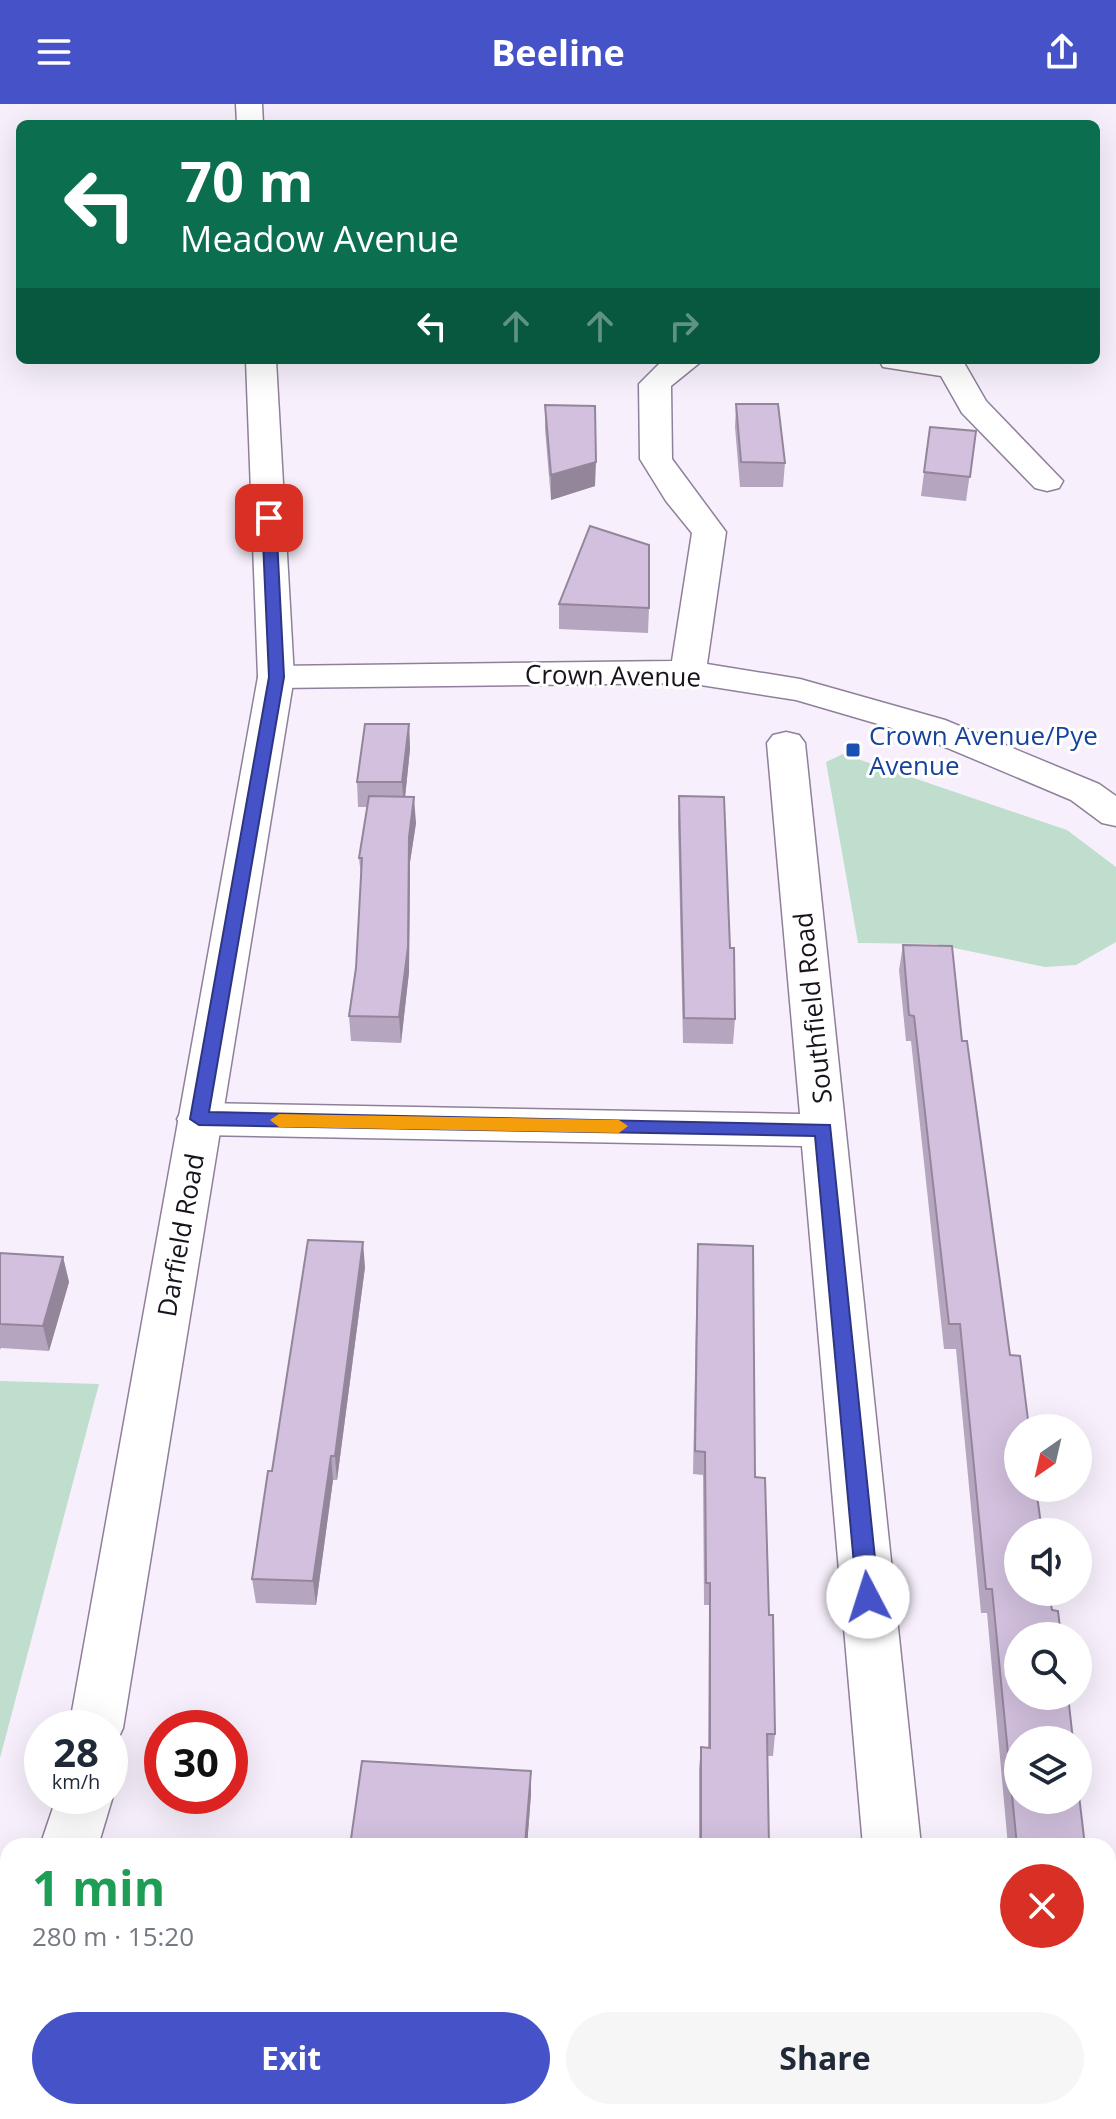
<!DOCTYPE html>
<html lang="en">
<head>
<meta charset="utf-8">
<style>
  :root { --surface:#fff; --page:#f6f6f7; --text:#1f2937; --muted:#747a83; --accent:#4653c8 }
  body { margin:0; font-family:"Open Sans",sans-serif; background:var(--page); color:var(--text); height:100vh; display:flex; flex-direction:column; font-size:30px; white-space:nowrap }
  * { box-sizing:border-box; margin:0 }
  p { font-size:26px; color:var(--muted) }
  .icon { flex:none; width:44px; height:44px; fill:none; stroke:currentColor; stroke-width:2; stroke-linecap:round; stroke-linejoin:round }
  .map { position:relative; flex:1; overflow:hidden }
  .panel { position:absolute; left:0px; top:1734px; width:1116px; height:282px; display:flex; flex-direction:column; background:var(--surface); border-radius:24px 24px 0 0; box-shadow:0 8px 32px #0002 }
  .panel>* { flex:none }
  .banner { position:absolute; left:16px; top:16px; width:1084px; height:244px; border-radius:12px; box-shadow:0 8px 32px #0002; background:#0b6e4f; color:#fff; overflow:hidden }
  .needle { width:52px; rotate:214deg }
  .buttons { position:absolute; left:1004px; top:1310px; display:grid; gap:16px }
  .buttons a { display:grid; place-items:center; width:88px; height:88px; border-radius:50%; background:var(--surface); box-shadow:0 8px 32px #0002; font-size:40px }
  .speed { position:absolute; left:24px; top:1606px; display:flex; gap:16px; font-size:40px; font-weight:700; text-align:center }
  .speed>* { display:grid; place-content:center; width:104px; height:104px; border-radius:50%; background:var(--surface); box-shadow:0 8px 32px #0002; line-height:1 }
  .speed small { font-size:20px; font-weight:400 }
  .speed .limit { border:12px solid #d22; background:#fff; color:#111 }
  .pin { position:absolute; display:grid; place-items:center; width:68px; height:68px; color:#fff; margin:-34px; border-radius:16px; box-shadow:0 4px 12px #0006 }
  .me { position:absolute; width:88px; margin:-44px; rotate:355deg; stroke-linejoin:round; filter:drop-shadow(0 0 6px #0008) }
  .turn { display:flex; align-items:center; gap:28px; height:168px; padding:0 32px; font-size:36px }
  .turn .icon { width:104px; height:104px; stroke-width:2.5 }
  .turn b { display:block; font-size:56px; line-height:68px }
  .lanes { display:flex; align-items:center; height:76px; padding:0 32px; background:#0003; justify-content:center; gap:40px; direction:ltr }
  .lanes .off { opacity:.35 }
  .round { display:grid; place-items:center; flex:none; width:84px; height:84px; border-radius:42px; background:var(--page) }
  .overview { display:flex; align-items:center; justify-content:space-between; height:136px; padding:0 32px }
  h1 { font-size:48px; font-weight:700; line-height:60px; color:#1e9e55 }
  .button { display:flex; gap:16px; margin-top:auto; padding:16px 32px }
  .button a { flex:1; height:92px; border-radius:48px; background:var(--accent); color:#fff; font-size:32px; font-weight:700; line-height:92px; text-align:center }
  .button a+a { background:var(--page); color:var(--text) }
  header { display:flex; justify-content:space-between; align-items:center; height:104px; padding:0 32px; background:var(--accent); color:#fff; font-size:36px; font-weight:700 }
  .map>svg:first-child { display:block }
  .green { fill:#bfdece }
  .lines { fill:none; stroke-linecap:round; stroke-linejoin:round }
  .minor-casing { stroke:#907f9b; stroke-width:3 }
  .tertiary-casing { stroke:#907f9b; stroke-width:3 }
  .minor { fill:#fff; fill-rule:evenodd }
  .tertiary { fill:#fff; fill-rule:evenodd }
  .wall { fill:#b5a5bf }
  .shaded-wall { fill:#93869b }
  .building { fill:#d2c0de; stroke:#93869b; stroke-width:2 }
  .route { fill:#4653c8; stroke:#2e3682; stroke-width:2 }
  .slow { fill:#f59e0b }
  .transit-dot { fill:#1a4fb4; stroke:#fff; stroke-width:3 }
  .labels { text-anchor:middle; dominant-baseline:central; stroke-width:6; stroke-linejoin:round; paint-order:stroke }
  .street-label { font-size:26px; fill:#19131d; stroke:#fff }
  .transit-label { font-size:26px; fill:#164399; stroke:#fff; text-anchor:start }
</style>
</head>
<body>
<header><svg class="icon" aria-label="menu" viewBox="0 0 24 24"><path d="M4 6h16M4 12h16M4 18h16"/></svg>Beeline<svg class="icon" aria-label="share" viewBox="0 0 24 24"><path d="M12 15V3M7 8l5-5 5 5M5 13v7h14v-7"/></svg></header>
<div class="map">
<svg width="1116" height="2015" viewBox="0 0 1116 2015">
  <rect width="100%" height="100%" fill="#f7f0fc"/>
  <g class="green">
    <polygon points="843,650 1067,726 1116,763 1116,838 1076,861 1045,863 935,840 858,839 826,658"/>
    <polygon points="0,1277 99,1280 0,1654"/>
  </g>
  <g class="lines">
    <defs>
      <g id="minor">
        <polygon points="663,256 703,256 671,282 672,355 726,428 707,560 800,575 945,616 1099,680 1116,692 1116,722 1102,719 1071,696 919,632 796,596 688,579 276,584 263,581 258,573 263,565 276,562 672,557 692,429 666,397 640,355 639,280"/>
        <polygon points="879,256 963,257 986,297 1063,377 1059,384 1047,387 1035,384 962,309 941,272 883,263"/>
        <polygon points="786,628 799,631 805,639 921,1742 863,1742 802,1042 199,1031 183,1026 177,1015 183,1004 199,999 800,1010 767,639 773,631"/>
        <polygon points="829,2008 948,2008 948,2015 832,2015"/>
      </g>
      <g id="tertiary">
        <polygon points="236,0 262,0 263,20 237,20"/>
        <polygon points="246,256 276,256 294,573 123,1624 115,1641 110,1643 110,1624 69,1624 258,573"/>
        <polygon points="110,1685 113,1692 98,1742 40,1742 57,1692 110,1692"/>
        <polygon points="8,1896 8,1977 0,1980 0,1900"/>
      </g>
    </defs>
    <use href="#minor" class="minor-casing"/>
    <use href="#tertiary" class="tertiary-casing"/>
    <use href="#minor" class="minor"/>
    <use href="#tertiary" class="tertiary"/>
  </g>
  <g class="wall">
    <polygon points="736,300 785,359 783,383 740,383 735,323"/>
    <polygon points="545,301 595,382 551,396 545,325"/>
    <polygon points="930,323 976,327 966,397 921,392"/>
    <polygon points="559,500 649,504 648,529 559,525"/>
    <polygon points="409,620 410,645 405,693 416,719 410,758 409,868 401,939 351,937 349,912 356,864 361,772 359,754 367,703 358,703 357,678"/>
    <polygon points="679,692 730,844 735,915 733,940 683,939 678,718"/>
    <polygon points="903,841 1018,1428 1085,1742 1008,1742 987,1509 981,1509 956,1245 944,1245 911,937 906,937 899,866"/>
    <polygon points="698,1140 755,1373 769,1511 775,1630 773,1652 767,1652 769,1742 699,1742 699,1665 701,1643 708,1644 709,1501 704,1501 703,1371 693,1370 697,1163"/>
    <polygon points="0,1149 63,1153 69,1178 49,1247 1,1244 0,1246"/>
    <polygon points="365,1163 337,1376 333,1376 316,1501 256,1499 252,1475 272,1367"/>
    <polygon points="531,1690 527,1742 350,1742"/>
  </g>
  <g class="shaded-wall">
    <polygon points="596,358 595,382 551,396 551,371"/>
    <polygon points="409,620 410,645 404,704 402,678"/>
    <polygon points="414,693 416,719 410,758 409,868 401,939 399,913 409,733"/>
    <polygon points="363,1138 365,1163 337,1376 335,1352"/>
    <polygon points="63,1153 69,1178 49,1247 43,1222"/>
    <polygon points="331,1352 333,1376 316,1501 313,1477"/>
    <polygon points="531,1667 531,1690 527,1742 525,1742"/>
  </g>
  <g class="building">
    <polygon points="736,300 778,300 785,359 741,358"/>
    <polygon points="545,301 595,302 596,358 551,371"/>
    <polygon points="930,323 976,327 970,373 924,368"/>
    <polygon points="590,422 649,441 649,504 559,500"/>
    <polygon points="365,620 409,620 402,678 357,678"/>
    <polygon points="369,692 414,693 409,733 408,843 399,913 349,912 356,864 362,754 359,754"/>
    <polygon points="679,692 724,693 730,844 734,844 735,915 684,914"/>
    <polygon points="903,841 952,842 962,937 967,937 1010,1251 1020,1252 1029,1324 1018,1324 1018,1384 1036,1384 1042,1428 1018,1428 1018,1488 1049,1488 1052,1506 1058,1507 1061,1532 1018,1532 1018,1592 1068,1592 1073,1636 1018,1636 1018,1696 1078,1696 1078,1683 1085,1742 1017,1742 992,1485 986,1485 960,1220 949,1220 914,912 909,911"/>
    <polygon points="308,1136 363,1138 335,1352 331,1352 313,1477 252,1475 268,1367 272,1367"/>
    <polygon points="698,1140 753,1142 755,1373 765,1374 769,1511 773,1511 775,1630 767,1630 769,1742 701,1742 701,1643 710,1644 710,1479 706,1479 705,1348 695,1347"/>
    <polygon points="0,1149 63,1153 43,1222 0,1220"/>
    <polygon points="362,1657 531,1667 525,1741 484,1738 484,1742 350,1742"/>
  </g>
  <polygon class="route" points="269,410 276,414 284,573 209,1008 830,1021 879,1493 876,1500 868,1502 860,1500 857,1493 815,1032 199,1021 190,1015 269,573 262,414"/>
  <polygon class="slow" points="279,1010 619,1016 628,1022 619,1029 279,1023 270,1016"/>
  <rect class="transit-dot" x="845" y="638" width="16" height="16" rx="4"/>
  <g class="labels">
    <g class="street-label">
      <text transform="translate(613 571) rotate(1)">Crown Avenue</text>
      <text transform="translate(812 904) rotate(-96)">Southfield Road</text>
      <text transform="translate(180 1131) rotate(-80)">Darfield Road</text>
    </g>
    <g class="transit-label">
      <text x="869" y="631">Crown Avenue/Pye<tspan x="869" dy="30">Avenue</tspan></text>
    </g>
  </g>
</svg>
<div class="buttons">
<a><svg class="needle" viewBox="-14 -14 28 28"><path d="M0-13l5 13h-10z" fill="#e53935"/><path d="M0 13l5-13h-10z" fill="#747a83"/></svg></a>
<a><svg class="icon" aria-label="sound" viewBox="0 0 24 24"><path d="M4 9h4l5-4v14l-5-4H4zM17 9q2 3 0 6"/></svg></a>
<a><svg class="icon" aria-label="search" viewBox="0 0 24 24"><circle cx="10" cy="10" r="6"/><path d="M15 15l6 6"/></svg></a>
<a><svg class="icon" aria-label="layers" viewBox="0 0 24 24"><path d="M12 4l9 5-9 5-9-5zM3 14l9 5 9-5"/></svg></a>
</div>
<div class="speed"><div>28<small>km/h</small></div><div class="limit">30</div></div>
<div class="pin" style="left:269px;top:414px;background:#d93025"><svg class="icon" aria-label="arrive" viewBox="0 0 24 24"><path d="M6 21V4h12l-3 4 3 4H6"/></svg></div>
<svg class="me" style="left:868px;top:1493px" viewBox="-20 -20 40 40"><circle r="19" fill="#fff"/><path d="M0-13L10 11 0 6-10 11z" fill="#4653c8"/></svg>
<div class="banner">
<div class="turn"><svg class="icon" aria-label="left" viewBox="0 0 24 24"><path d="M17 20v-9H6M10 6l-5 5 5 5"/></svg><div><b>70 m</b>Meadow Avenue</div></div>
<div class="lanes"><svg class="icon" aria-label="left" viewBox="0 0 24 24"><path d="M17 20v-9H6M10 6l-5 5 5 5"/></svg><svg class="icon off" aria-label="ahead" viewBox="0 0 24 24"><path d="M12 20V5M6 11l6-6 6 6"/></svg><svg class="icon off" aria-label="ahead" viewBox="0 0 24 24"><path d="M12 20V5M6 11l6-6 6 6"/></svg><svg class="icon off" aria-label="right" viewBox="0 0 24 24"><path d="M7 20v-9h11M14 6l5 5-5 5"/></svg></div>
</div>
<section class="panel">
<div class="overview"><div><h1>1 min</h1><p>280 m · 15:20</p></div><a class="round" style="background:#d93025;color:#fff"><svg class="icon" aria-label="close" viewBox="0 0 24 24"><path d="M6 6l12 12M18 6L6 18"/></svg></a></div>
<div class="button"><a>Exit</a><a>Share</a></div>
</section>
</div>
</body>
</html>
